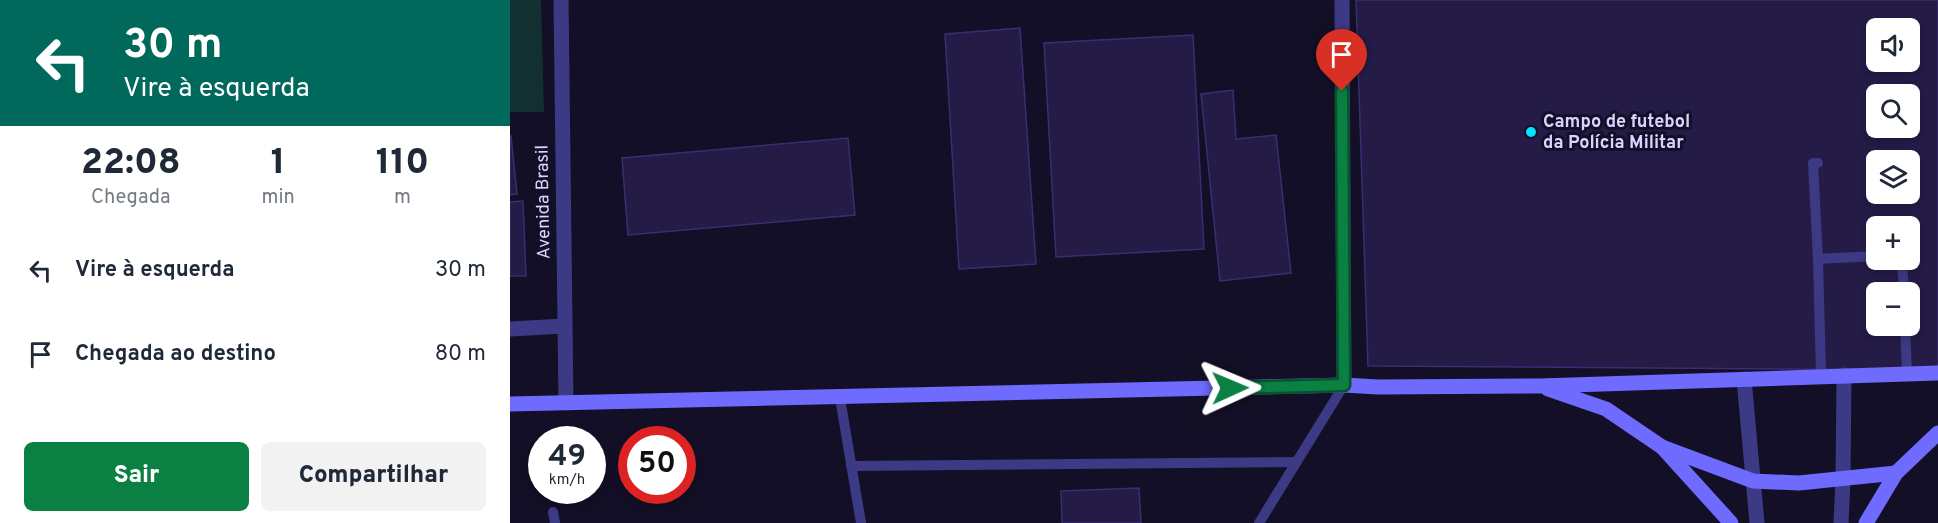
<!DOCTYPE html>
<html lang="pt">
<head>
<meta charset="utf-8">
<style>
  :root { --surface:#fff; --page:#f2f2f3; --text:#1f2937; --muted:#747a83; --accent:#0b8043 }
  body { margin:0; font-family:Overpass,sans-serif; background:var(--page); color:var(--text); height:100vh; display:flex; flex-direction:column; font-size:22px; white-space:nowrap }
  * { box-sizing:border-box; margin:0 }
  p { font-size:20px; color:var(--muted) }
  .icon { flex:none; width:33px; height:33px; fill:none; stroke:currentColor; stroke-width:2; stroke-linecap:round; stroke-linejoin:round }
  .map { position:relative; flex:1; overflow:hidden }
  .panel { display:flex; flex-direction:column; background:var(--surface); width:510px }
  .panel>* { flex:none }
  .top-card { background:#00695c; color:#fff; overflow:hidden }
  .controls { position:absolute; left:1356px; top:18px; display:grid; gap:12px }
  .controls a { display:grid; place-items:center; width:54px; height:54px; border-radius:9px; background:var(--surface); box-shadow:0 3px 9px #0003; font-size:30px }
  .speed { position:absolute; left:18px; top:426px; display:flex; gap:12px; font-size:30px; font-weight:700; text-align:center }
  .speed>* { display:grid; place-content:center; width:78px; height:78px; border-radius:50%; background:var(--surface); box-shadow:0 3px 9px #0003; line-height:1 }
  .speed small { font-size:15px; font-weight:400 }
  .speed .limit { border:9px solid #d22; background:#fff; color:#111 }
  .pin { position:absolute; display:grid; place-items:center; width:51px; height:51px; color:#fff; margin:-62px -26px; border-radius:50% 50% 50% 0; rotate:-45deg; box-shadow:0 0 6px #0007 }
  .pin .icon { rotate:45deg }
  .me { position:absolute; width:66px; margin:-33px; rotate:89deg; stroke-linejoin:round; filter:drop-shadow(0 0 4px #0008) }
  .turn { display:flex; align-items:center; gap:21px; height:126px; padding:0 24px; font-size:27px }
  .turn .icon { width:78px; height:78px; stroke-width:2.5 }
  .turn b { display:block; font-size:42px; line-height:51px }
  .eta { display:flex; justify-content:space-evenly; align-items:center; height:102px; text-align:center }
  .eta b { font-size:36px; font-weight:800; line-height:42px }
  .cta { display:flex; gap:12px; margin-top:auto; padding:12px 24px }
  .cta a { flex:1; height:69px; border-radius:9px; background:var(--accent); color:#fff; font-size:24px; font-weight:800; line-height:69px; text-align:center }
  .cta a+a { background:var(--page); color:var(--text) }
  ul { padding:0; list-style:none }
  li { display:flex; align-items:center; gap:18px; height:84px; padding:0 24px }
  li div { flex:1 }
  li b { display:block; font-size:22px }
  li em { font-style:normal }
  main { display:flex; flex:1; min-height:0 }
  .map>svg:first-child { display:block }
  .green { fill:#12302f }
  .building { fill:#241b47; stroke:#3b2d73; stroke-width:1.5; fill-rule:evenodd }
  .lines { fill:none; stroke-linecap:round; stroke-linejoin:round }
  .service { stroke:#3d3a85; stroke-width:10 }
  .minor { stroke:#3d3a85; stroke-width:15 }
  .tertiary { stroke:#3d3a85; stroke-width:15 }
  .secondary { stroke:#6f6bff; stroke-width:15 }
  .route-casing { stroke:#07532c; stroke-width:15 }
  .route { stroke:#0b8043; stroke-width:10 }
  .poi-dot { fill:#00e5ff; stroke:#130f26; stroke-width:2 }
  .labels { text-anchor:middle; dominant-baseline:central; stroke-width:6; stroke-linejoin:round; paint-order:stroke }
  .poi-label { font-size:18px; font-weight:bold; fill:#d9d4ff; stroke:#130f26; text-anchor:start }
  .street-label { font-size:18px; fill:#d9d4ff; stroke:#130f26 }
</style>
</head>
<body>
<main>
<section class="panel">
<div class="top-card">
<div class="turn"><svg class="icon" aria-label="left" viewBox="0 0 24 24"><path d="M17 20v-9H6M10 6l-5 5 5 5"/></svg><div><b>30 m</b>Vire à esquerda</div></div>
</div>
<div class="eta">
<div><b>22:08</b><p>Chegada</p></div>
<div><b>1</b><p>min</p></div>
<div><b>110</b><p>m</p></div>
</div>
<ul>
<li><svg class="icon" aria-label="left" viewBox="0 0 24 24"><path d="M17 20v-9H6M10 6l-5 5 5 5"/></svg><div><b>Vire à esquerda</b></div><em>30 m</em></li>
<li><svg class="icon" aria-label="arrive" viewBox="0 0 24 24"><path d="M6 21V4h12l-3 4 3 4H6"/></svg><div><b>Chegada ao destino</b></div><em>80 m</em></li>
</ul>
<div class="cta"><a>Sair</a><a>Compartilhar</a></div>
</section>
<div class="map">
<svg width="1428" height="523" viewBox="0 0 1428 523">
  <rect width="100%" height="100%" fill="#130f26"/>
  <polygon class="green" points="0,0 31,0 34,112 0,112"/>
  <g class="building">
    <path d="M846,0H1428V370L858,366ZM1366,28H1400V62H1366ZM1366,94H1400V128H1366ZM1366,160H1400V194H1366ZM1366,226H1400V260H1366ZM1366,292H1400V326H1366Z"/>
    <polygon points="510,28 526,264 449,269 435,34"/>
    <polygon points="683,35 694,249 546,257 534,43"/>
    <polygon points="723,90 726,139 766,135 781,273 710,281 691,94"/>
    <polygon points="1,136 7,194 0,195 0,137"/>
    <polygon points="338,138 345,215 118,235 112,158"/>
    <polygon points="13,201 16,276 0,276 0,202"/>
    <polygon points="629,488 631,523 552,523 551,491"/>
  </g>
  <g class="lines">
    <g class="service">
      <polyline points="1308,259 1303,163 1308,163"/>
      <polyline points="1389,260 1392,263 1394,292"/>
      <polyline points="1395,326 1397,374"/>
      <polyline points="1311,376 1308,259 1366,256"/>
      <polyline points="330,398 351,523"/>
      <polyline points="341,466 786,462"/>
      <polyline points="43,512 45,523"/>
      <polyline points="749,523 834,385"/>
    </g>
    <g class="minor">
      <polyline points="51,0 56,403"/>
      <polyline points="832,0 834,385"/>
      <polyline points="0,329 55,326"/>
    </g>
    <g class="tertiary">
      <polyline points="1234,379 1247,523"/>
      <polyline points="1331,523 1333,479 1334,375"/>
    </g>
    <g class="secondary">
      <polyline points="1038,389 1096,409 1152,447 1221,523"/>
      <polyline points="0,404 834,385 868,387 1030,386 1428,373"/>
      <polyline points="1152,447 1243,481 1289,483 1386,473"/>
      <polyline points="1356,523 1386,473 1428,433"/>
    </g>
  </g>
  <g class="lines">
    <defs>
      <polyline id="route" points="720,388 834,385 832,91"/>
    </defs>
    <use href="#route" class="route-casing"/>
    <use href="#route" class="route"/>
  </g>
  <circle class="poi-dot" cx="1021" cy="132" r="6"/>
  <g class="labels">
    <g class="poi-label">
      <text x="1033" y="122">Campo de futebol<tspan x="1033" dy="21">da Polícia Militar</tspan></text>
    </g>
    <g class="street-label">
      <text transform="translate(34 202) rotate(-91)">Avenida Brasil</text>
    </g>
  </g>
</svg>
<div class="controls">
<a><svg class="icon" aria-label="sound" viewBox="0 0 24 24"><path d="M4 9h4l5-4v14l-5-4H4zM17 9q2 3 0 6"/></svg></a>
<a><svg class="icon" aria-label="search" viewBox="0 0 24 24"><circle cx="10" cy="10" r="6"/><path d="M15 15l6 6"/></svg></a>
<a><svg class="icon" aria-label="layers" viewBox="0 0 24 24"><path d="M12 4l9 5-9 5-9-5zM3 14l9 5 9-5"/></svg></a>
<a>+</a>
<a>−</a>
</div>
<div class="speed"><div>49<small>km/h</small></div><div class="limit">50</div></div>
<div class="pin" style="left:832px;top:91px;background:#d93025"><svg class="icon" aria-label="arrive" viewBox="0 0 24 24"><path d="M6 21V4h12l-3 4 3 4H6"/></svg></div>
<svg class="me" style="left:720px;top:388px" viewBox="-20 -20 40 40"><path d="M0-17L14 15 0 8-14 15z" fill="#0b8043" stroke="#fff" stroke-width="4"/></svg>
</div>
</main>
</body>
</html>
